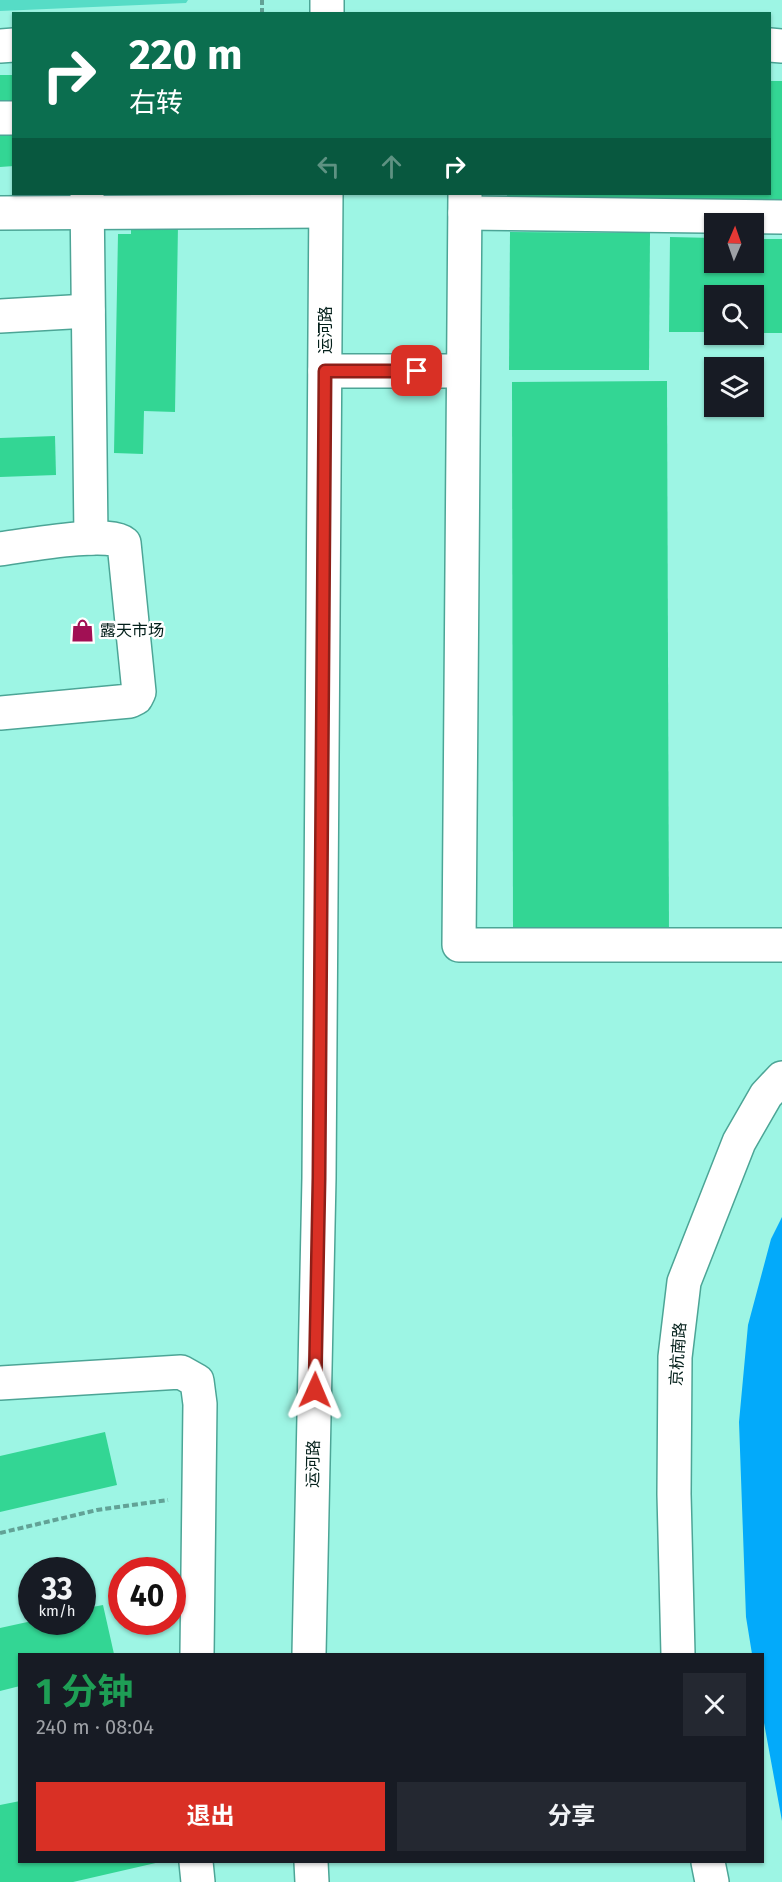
<!DOCTYPE html>
<html lang="zh">
<head>
<meta charset="utf-8">
<style>
  :root { --surface:#171b24; --page:#242831; --text:#f1f3f6; --muted:#9ea1a6; --accent:#d93025 }
  body { margin:0; font-family:"Fira Sans","Noto Sans SC",sans-serif; background:var(--page); color:var(--text); height:100vh; display:flex; flex-direction:column; font-size:22px; white-space:nowrap }
  * { box-sizing:border-box; margin:0 }
  p { font-size:20px; color:var(--muted) }
  .icon { flex:none; width:33px; height:33px; fill:none; stroke:currentColor; stroke-width:2; stroke-linecap:round; stroke-linejoin:round }
  .map { position:relative; flex:1; overflow:hidden }
  .drawer { position:absolute; left:18px; top:1653px; width:746px; height:210px; display:flex; flex-direction:column; background:var(--surface); border-radius:0px; box-shadow:0 2px 4px #0004 }
  .drawer>* { flex:none }
  .banner { position:absolute; left:12px; top:12px; width:759px; height:183px; border-radius:0px; box-shadow:0 2px 4px #0004; background:#0b6e4f; color:#fff; overflow:hidden }
  .needle { width:39px; rotate:2deg }
  .controls { position:absolute; left:704px; top:213px; display:grid; gap:12px }
  .controls a { display:grid; place-items:center; width:60px; height:60px; border-radius:0px; background:var(--surface); box-shadow:0 2px 4px #0004; font-size:30px }
  .speed { position:absolute; left:18px; top:1557px; display:flex; gap:12px; font-size:30px; font-weight:700; text-align:center }
  .speed>* { display:grid; place-content:center; width:78px; height:78px; border-radius:50%; background:var(--surface); box-shadow:0 2px 4px #0004; line-height:1 }
  .speed small { font-size:15px; font-weight:400 }
  .speed .limit { border:9px solid #d22; background:#fff; color:#111 }
  .pin { position:absolute; display:grid; place-items:center; width:51px; height:51px; color:#fff; margin:-26px; border-radius:12px; box-shadow:0 3px 9px #0006 }
  .me { position:absolute; width:66px; margin:-33px; rotate:1deg; stroke-linejoin:round; filter:drop-shadow(0 0 4px #0008) }
  .turn { display:flex; align-items:center; gap:21px; height:126px; padding:0 18px; font-size:27px }
  .turn .icon { width:78px; height:78px; stroke-width:2.5 }
  .turn b { display:block; font-size:42px; line-height:51px }
  .lanes { display:flex; align-items:center; height:57px; padding:0 18px; background:#0003; justify-content:center; gap:30px; direction:ltr }
  .lanes .off { opacity:.35 }
  .round { display:grid; place-items:center; flex:none; width:63px; height:63px; border-radius:0px; background:var(--page) }
  .head { display:flex; align-items:center; justify-content:space-between; height:102px; padding:0 18px }
  h1 { font-size:36px; font-weight:700; line-height:45px; color:#1e9e55 }
  .button { display:flex; gap:12px; margin-top:auto; padding:12px 18px }
  .button a { flex:1; height:69px; border-radius:0px; background:var(--accent); color:#fff; font-size:24px; font-weight:700; line-height:69px; text-align:center }
  .button a+a { background:var(--page); color:var(--text) }
  .map>svg:first-child { display:block }
  .green { fill:#56dcc6 }
  .water { fill:#03aafa }
  .building { fill:#33d694 }
  .lines { fill:none; stroke-linecap:round; stroke-linejoin:round }
  .minor-casing { stroke:#4ca596; stroke-width:36 }
  .path { stroke:#62a296; stroke-width:4; stroke-dasharray:6 3; stroke-linecap:butt }
  .minor { stroke:#fff; stroke-width:33 }
  .route-casing { stroke:#8d1f18; stroke-width:15 }
  .route { stroke:#d93025; stroke-width:10 }
  .labels { text-anchor:middle; dominant-baseline:central; stroke-width:4.5; stroke-linejoin:round; paint-order:stroke }
  .street-label { font-size:16px; fill:#031f1a; stroke:#fff }
  .poi-label { font-size:16px; fill:#031f1a; stroke:#fff; text-anchor:start }
</style>
</head>
<body>
<div class="map">
<svg width="782" height="1882" viewBox="0 0 782 1882">
  <rect width="100%" height="100%" fill="#9df5e4"/>
  <polygon class="green" points="0,0 188,0 186,3 0,11"/>
  <polygon class="water" points="782,1217 782,1821 762,1712 762,1654 752,1654 746,1617 739,1422 748,1325 771,1239"/>
  <g class="building">
    <polygon points="0,75 13,75 14,105 0,106"/>
    <polygon points="770,81 782,81 782,200 507,197 507,194 770,194"/>
    <polygon points="14,129 14,166 0,167 0,130"/>
    <polygon points="131,224 178,225 175,412 144,411 143,454 114,453 118,234 131,234"/>
    <polygon points="510,232 650,233 649,370 509,370"/>
    <polygon points="670,237 714,238 714,262 753,262 753,239 782,239 782,333 753,333 753,296 714,296 714,332 669,332"/>
    <polygon points="667,381 669,936 513,936 512,382"/>
    <polygon points="55,436 56,475 0,477 0,438"/>
    <polygon points="105,1432 117,1485 0,1512 0,1456"/>
    <polygon points="103,1605 114,1654 20,1654 20,1686 0,1691 0,1628 32,1621 82,1622 82,1609"/>
    <polygon points="20,1801 20,1862 160,1862 73,1882 0,1882 0,1805"/>
  </g>
  <g class="lines">
    <defs>
      <g id="minor">
        <polyline points="327,14 327,0"/>
        <polyline points="770,45 782,46"/>
        <polyline points="0,46 14,45"/>
        <polyline points="0,118 14,118"/>
        <polyline points="87,194 91,538"/>
        <polyline points="465,194 459,945 782,945"/>
        <polyline points="0,213 325,211"/>
        <polyline points="465,213 782,217"/>
        <polyline points="0,316 88,311"/>
        <polyline points="325,371 463,371"/>
        <path d="M0,549C23,546 109,530 124,543L139,692L136,698L130,701L0,713"/>
        <polyline points="0,1383 181,1372 197,1381 200,1404 197,1654"/>
        <polyline points="309,1654 319,1178 326,194"/>
        <polyline points="678,1654 674,1494 675,1357 684,1282 739,1142 766,1095 782,1078"/>
        <polyline points="196,1862 198,1882"/>
        <polyline points="311,1862 312,1882"/>
        <polyline points="708,1862 712,1882"/>
      </g>
    </defs>
    <use href="#minor" class="minor-casing"/>
    <g class="path">
      <polyline points="262,14 262,0"/>
      <polyline points="0,1533 97,1510 168,1500"/>
    </g>
    <use href="#minor" class="minor"/>
  </g>
  <g class="lines">
    <defs>
      <polyline id="route" points="315,1390 319,1178 325,371 417,371"/>
    </defs>
    <use href="#route" class="route-casing"/>
    <use href="#route" class="route"/>
  </g>
  <defs>
    <symbol id="shop-bare" viewBox="-9 -9 18 18"><path d="M-5-2.5h2.3a2.7 3.5 0 0 1 5.4 0H5L5.5 6h-11ZM-1.5-2.5h3a1.5 2.3 0 0 0-3 0Z" fill="#a11054" stroke="#fff" stroke-width="2.5" paint-order="stroke"/></symbol>
  </defs>
  <g fill-rule="evenodd">
    <use href="#shop-bare" x="66" y="614" width="33" height="33"/>
  </g>
  <g class="labels">
    <g class="street-label">
      <text transform="translate(325 330) rotate(-90)">运河路</text>
      <text transform="translate(678 1354) rotate(-86)">京杭南路</text>
      <text transform="translate(313 1464) rotate(-89)">运河路</text>
    </g>
    <g class="poi-label">
      <text x="100" y="630">露天市场</text>
    </g>
  </g>
</svg>
<div class="controls">
<a><svg class="needle" viewBox="-14 -14 28 28"><path d="M0-13l5 13h-10z" fill="#e53935"/><path d="M0 13l5-13h-10z" fill="#9ea1a6"/></svg></a>
<a><svg class="icon" aria-label="search" viewBox="0 0 24 24"><circle cx="10" cy="10" r="6"/><path d="M15 15l6 6"/></svg></a>
<a><svg class="icon" aria-label="layers" viewBox="0 0 24 24"><path d="M12 4l9 5-9 5-9-5zM3 14l9 5 9-5"/></svg></a>
</div>
<div class="speed"><div>33<small>km/h</small></div><div class="limit">40</div></div>
<div class="pin" style="left:417px;top:371px;background:#d93025"><svg class="icon" aria-label="arrive" viewBox="0 0 24 24"><path d="M6 21V4h12l-3 4 3 4H6"/></svg></div>
<svg class="me" style="left:315px;top:1390px" viewBox="-20 -20 40 40"><path d="M0-17L14 15 0 8-14 15z" fill="#d93025" stroke="#fff" stroke-width="4"/></svg>
<div class="banner">
<div class="turn"><svg class="icon" aria-label="right" viewBox="0 0 24 24"><path d="M7 20v-9h11M14 6l5 5-5 5"/></svg><div><b>220 m</b>右转</div></div>
<div class="lanes"><svg class="icon off" aria-label="left" viewBox="0 0 24 24"><path d="M17 20v-9H6M10 6l-5 5 5 5"/></svg><svg class="icon off" aria-label="ahead" viewBox="0 0 24 24"><path d="M12 20V5M6 11l6-6 6 6"/></svg><svg class="icon" aria-label="right" viewBox="0 0 24 24"><path d="M7 20v-9h11M14 6l5 5-5 5"/></svg></div>
</div>
<section class="drawer">
<div class="head"><div><h1>1 分钟</h1><p>240 m · 08:04</p></div><a class="round"><svg class="icon" aria-label="close" viewBox="0 0 24 24"><path d="M6 6l12 12M18 6L6 18"/></svg></a></div>
<div class="button"><a>退出</a><a>分享</a></div>
</section>
</div>
</body>
</html>
